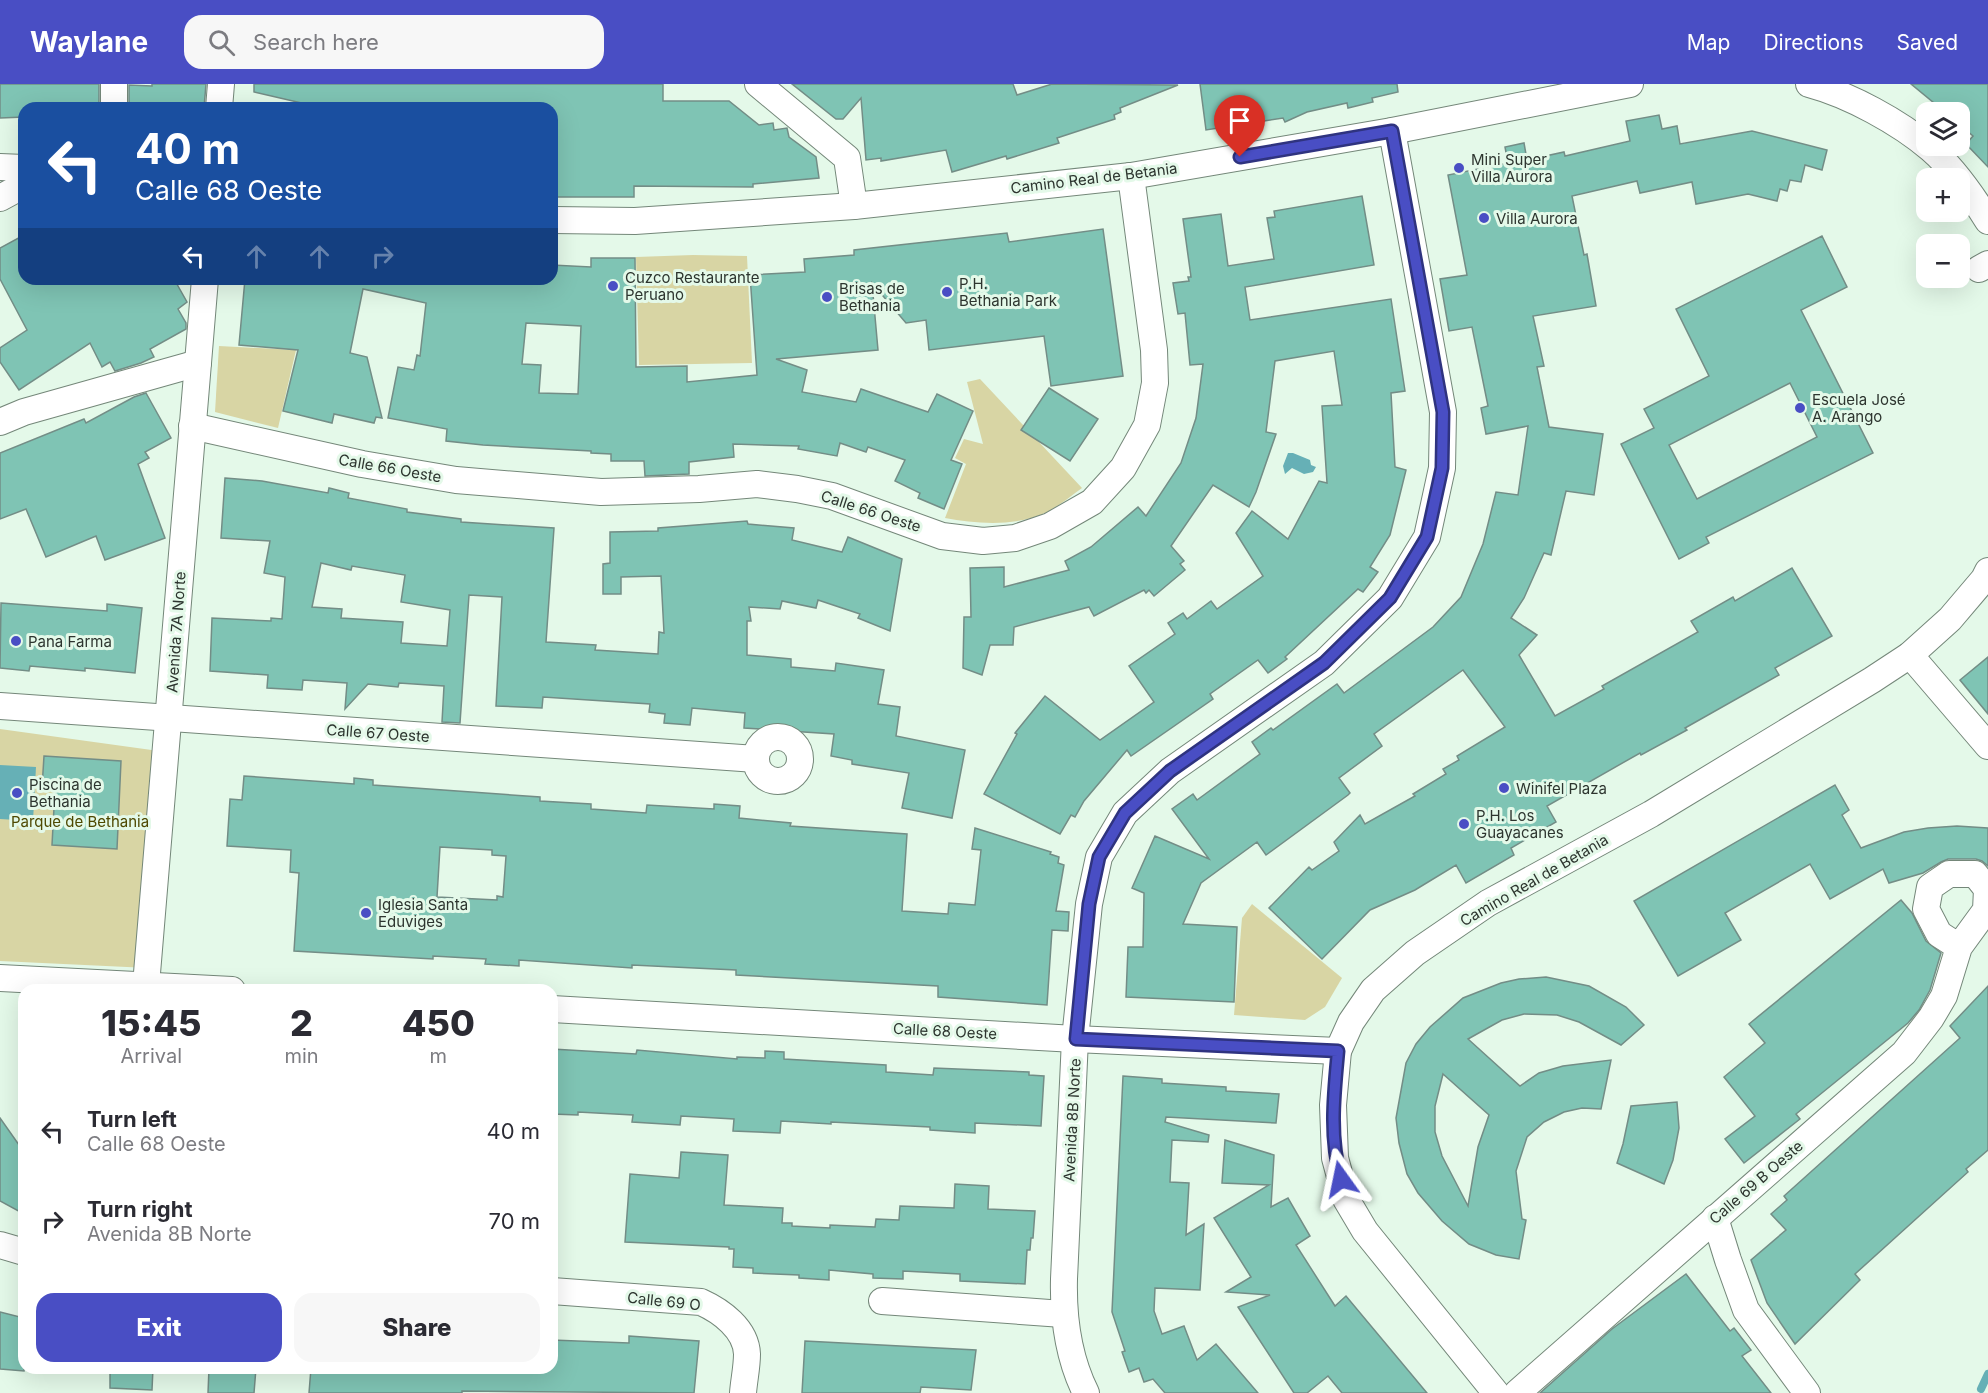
<!DOCTYPE html>
<html lang="en">
<head>
<meta charset="utf-8">
<style>
  :root { --surface:#fff; --page:#f7f7f7; --text:#2b2b33; --muted:#7c7c81; --accent:#494ec4 }
  body { margin:0; font-family:Inter,sans-serif; background:var(--page); color:var(--text); height:100vh; display:flex; flex-direction:column; font-size:22px; white-space:nowrap }
  * { box-sizing:border-box; margin:0 }
  p { font-size:20px; color:var(--muted) }
  .icon { flex:none; width:33px; height:33px; fill:none; stroke:currentColor; stroke-width:2; stroke-linecap:round; stroke-linejoin:round }
  .map { position:relative; flex:1; overflow:hidden }
  .side { position:absolute; left:18px; top:900px; width:540px; height:390px; display:flex; flex-direction:column; background:var(--surface); border-radius:18px; box-shadow:0 6px 24px #0002 }
  .side>* { flex:none }
  .guide { position:absolute; left:18px; top:18px; width:540px; height:183px; border-radius:18px; box-shadow:0 6px 24px #0002; background:#1a4fa0; color:#fff; overflow:hidden }
  .fabs { position:absolute; left:1916px; top:18px; display:grid; gap:12px }
  .fabs a { display:grid; place-items:center; width:54px; height:54px; border-radius:12px; background:var(--surface); box-shadow:0 6px 24px #0002; font-size:30px }
  .pin { position:absolute; display:grid; place-items:center; width:51px; height:51px; color:#fff; margin:-62px -26px; border-radius:50% 50% 50% 0; rotate:-45deg; box-shadow:0 0 6px #0007 }
  .pin .icon { rotate:45deg }
  .me { position:absolute; width:66px; margin:-33px; rotate:348deg; stroke-linejoin:round; filter:drop-shadow(0 0 4px #0008) }
  .turn { display:flex; align-items:center; gap:21px; height:126px; padding:0 18px; font-size:27px }
  .turn .icon { width:78px; height:78px; stroke-width:2.5 }
  .turn b { display:block; font-size:42px; line-height:51px }
  .lanes { display:flex; align-items:center; height:57px; padding:0 18px; background:#0003; justify-content:center; gap:30px; direction:ltr }
  .lanes .off { opacity:.35 }
  .eta { display:flex; justify-content:space-evenly; align-items:center; height:102px; text-align:center }
  .eta b { font-size:36px; font-weight:800; line-height:42px }
  .primary-button { display:flex; gap:12px; margin-top:auto; padding:12px 18px }
  .primary-button a { flex:1; height:69px; border-radius:18px; background:var(--accent); color:#fff; font-size:24px; font-weight:800; line-height:69px; text-align:center }
  .primary-button a+a { background:var(--page); color:var(--text) }
  ul { padding:0; list-style:none }
  li { display:flex; align-items:center; gap:18px; height:90px; padding:0 18px }
  li div { flex:1 }
  li b { display:block; font-size:22px }
  li em { font-style:normal }
  header { display:flex; align-items:center; gap:36px; box-sizing:border-box; height:84px; padding:0 30px; background:var(--accent); color:#fff }
  header strong { font-size:28px }
  nav { display:flex; gap:33px; margin-inline-start:auto; font-size:21px }
  .search { width:420px; height:54px; background:var(--page); display:flex; align-items:center; gap:15px; box-sizing:border-box; padding:0 21px; border-radius:18px; color:var(--muted); font-size:22px }
  .map>svg:first-child { display:block }
  .green { fill:#d8d5a4 }
  .water { fill:#66b0b6 }
  .lines { fill:none; stroke-linecap:round; stroke-linejoin:round }
  .stream { stroke:#66b0b6; stroke-width:8 }
  .building { fill:#7fc4b4; stroke:#738d86; stroke-width:1.5; fill-rule:evenodd }
  .minor-casing { stroke:#748779; stroke-width:28 }
  .minor { stroke:#fff; stroke-width:26 }
  .route-casing { stroke:#2f337f; stroke-width:15 }
  .route { stroke:#494ec4; stroke-width:10 }
  .poi-dot { fill:#494ec4; stroke:#e4f9e9; stroke-width:2 }
  .labels { text-anchor:middle; dominant-baseline:central; stroke-width:6; stroke-linejoin:round; paint-order:stroke }
  .poi-label { font-size:15px; fill:#2d352f; stroke:#e4f9e9; text-anchor:start }
  .street-label { font-size:15px; fill:#2d352f; stroke:#e4f9e9 }
  .park-label { font-size:15px; fill:#4e4800; stroke:#e4f9e9 }
</style>
</head>
<body>
<header>
<strong>Waylane</strong>
<div class="search"><svg class="icon" aria-label="search" viewBox="0 0 24 24"><circle cx="10" cy="10" r="6"/><path d="M15 15l6 6"/></svg>Search here</div>
<nav><a>Map</a><a>Directions</a><a>Saved</a></nav>
</header>
<div class="map">
<svg width="1988" height="1309" viewBox="0 0 1988 1309">
  <rect width="100%" height="100%" fill="#e4f9e9"/>
  <g class="green">
    <polygon points="693,171 747,172 752,279 639,281 636,173"/>
    <polygon points="219,262 296,266 278,344 215,328"/>
    <path d="M980,295L1082,404C1071,412 1059,422 1047,428C1017,443 977,440 945,434L966,380L955,374L964,355L983,360L967,298Z"/>
    <polygon points="0,645 166,668 148,884 0,877"/>
    <polygon points="1252,820 1342,894 1325,923 1305,936 1234,931 1242,834"/>
  </g>
  <g class="water">
    <polygon points="1288,369 1293,369 1310,376 1311,381 1316,383 1313,388 1304,390 1292,384 1285,390 1283,382"/>
    <polygon points="0,681 36,683 33,737 0,735"/>
  </g>
  <g class="lines">
    <polyline class="stream" points="1981,1305 1988,1290"/>
  </g>
  <g class="building">
    <polygon points="0,0 99,0 99,24 24,24 24,33 0,34"/>
    <polygon points="152,0 206,0 204,24 129,24 129,1 152,2"/>
    <polygon points="254,0 663,0 663,17 729,17 759,41 773,39 774,46 787,44 789,53 816,73 819,94 753,100 753,103 634,102 634,113 552,113 552,24 374,24 351,19 350,24 323,24 254,8"/>
    <polygon points="792,0 1013,0 1017,11 1052,0 1178,1 1120,24 1121,28 1114,31 1115,35 1057,54 1059,59 1007,75 1006,72 952,88 946,66 881,77 881,74 866,76 861,14 843,35 836,35"/>
    <polygon points="1200,0 1397,0 1398,8 1372,14 1373,18 1348,24 1347,19 1307,28 1285,38 1283,34 1206,46"/>
    <polygon points="1911,0 1988,0 1988,83 1966,60 1973,52 1959,40 1959,28 1945,28"/>
    <polygon points="1659,31 1662,45 1677,42 1680,60 1752,47 1827,66 1822,86 1805,81 1801,98 1790,96 1787,107 1780,105 1777,117 1748,110 1696,120 1692,98 1640,109 1637,97 1572,112 1584,171 1587,170 1596,222 1533,232 1544,282 1537,283 1549,343 1603,350 1594,411 1566,407 1551,471 1544,469 1524,514 1511,534 1537,551 1519,571 1555,632 1604,605 1602,602 1698,548 1691,537 1733,513 1735,517 1792,484 1832,552 1775,584 1779,591 1685,644 1687,646 1641,671 1640,669 1547,722 1556,738 1511,764 1514,771 1466,799 1456,781 1415,806 1370,826 1322,875 1269,824 1309,783 1312,786 1339,767 1334,758 1360,731 1365,740 1415,712 1413,710 1446,690 1443,685 1459,676 1457,672 1505,643 1463,586 1374,650 1382,662 1339,694 1350,709 1348,711 1266,771 1257,758 1201,799 1183,840 1237,843 1234,918 1126,913 1128,863 1143,863 1144,809 1132,804 1155,752 1209,775 1172,725 1193,710 1197,716 1260,670 1252,658 1271,644 1273,646 1337,600 1344,609 1433,543 1461,513 1483,460 1496,408 1518,411 1528,342 1486,350 1481,324 1488,322 1472,243 1449,247 1440,195 1467,191 1448,91 1508,79 1505,63 1524,59 1527,76 1564,68 1565,72 1630,57 1626,37"/>
    <polygon points="1362,112 1374,181 1245,203 1250,236 1391,215 1405,307 1391,309 1395,383 1406,386 1390,451 1370,483 1378,488 1363,508 1358,505 1285,573 1287,575 1268,589 1258,576 1210,610 1213,615 1131,672 1127,666 1084,717 1075,733 1071,731 1060,750 984,710 1017,650 1015,649 1045,612 1100,656 1154,618 1129,582 1175,550 1168,539 1183,529 1187,535 1211,517 1217,525 1263,492 1236,449 1252,427 1288,455 1319,397 1327,399 1322,322 1342,321 1334,267 1275,277 1266,348 1276,350 1256,408 1249,423 1213,401 1171,462 1184,477 1180,480 1185,486 1154,512 1149,506 1146,509 1144,506 1094,532 1089,523 1014,543 1013,561 990,561 982,591 963,584 964,533 971,533 970,484 1004,483 1004,503 1069,486 1065,477 1091,463 1138,423 1146,432 1181,379 1196,334 1203,280 1190,281 1185,229 1178,230 1173,199 1189,197 1188,193 1191,193 1183,135 1221,130 1228,182 1274,175 1267,134 1275,133 1274,127"/>
    <path d="M1103,145L1123,292L1051,302L1044,252L929,266L926,236L906,239L872,199L878,266L776,275L807,286L802,308L856,318L861,305L928,328L937,310L973,327L951,376L962,380L944,425L918,414L920,409L895,397L905,376L868,363L866,368L840,359L837,372L798,365L799,362L733,360L734,373L689,378V390L645,392L644,377H611V370L591,369V367L483,361L446,357L447,345L388,334L398,283L414,286L417,271L420,272L426,219L363,205L350,269L367,273L382,334L376,333L374,339L334,330L332,339L283,327L298,266L239,261L245,195H476L527,200V195H552V181L591,183V174H635L636,283L687,282V298L757,291L750,191L805,188L804,175L854,171V166L1007,149L1009,158ZM526,239L581,242L578,310L539,309L541,281L522,280Z"/>
    <polygon points="24,151 24,195 174,195 187,218 178,225 186,239 186,245 150,265 154,273 141,279 115,287 110,278 102,283 90,259 19,306 0,278 0,264 27,246 0,195 0,164"/>
    <path d="M1822,152L1847,203L1801,226L1873,369L1706,453L1709,459L1679,475L1621,360L1654,344L1644,325L1709,292L1676,225ZM1790,299L1817,353L1697,415L1669,361Z"/>
    <polygon points="1049,304 1098,335 1070,377 1021,346"/>
    <polygon points="146,309 171,354 145,368 149,374 138,380 165,454 105,476 96,452 46,473 26,425 0,435 0,369 84,335 86,339 134,313"/>
    <path d="M225,394L262,397L328,409L329,404L349,409L348,414L407,425V428L461,435V438L554,444L546,558L596,561L595,566L658,570L659,548L664,549L661,492L621,493V510H603V480L610,479V448L658,447V444L747,437L748,440L794,444L792,456L842,468L848,453L902,475L890,547L858,534L860,530L818,516L816,524L782,517L780,525L749,523L751,537H747V571L791,575V583L835,587L836,579L884,586L878,620L900,623L896,652L965,666L952,734L902,724L909,689L852,680V676L831,672L834,650L744,644L745,629L692,624L690,641L664,639L665,630L649,628L650,620L543,613L542,624L496,622L502,513L469,511L460,639L442,638L444,602L399,599L398,603L368,600L345,625L347,599L303,596L302,606L267,604L268,591L210,587L212,534L271,537V534L282,535L285,493L264,489L270,457L221,454ZM321,479L351,486L352,482L405,491L401,518L450,526L447,562L401,559L403,538L341,534L342,525L312,523Z"/>
    <polygon points="1,519 107,527 107,520 142,524 135,589 85,584 85,587 30,582 29,587 0,584"/>
    <polygon points="1988,573 1988,630 1960,596"/>
    <polygon points="44,672 121,677 117,765 52,761 55,705 42,704"/>
    <path d="M244,692L354,700V694L373,696V701L540,713V717L591,720V725L646,729L647,721L714,725V720L740,722L739,734L791,739L790,742L907,750L902,827L948,830L949,819L975,821L981,766L972,765L975,744L1051,768L1050,770L1059,773L1058,779L1064,781L1056,827L1069,828L1068,847L1052,846L1047,921L938,913V902L736,891V886L632,881V884L519,876V882L485,880L486,875L433,872V875L294,867L299,789L290,788L291,766L227,762L230,715L242,716ZM440,763L492,766V771L506,772L503,813L497,812V816L437,813Z"/>
    <polygon points="1835,701 1849,726 1842,731 1861,764 1904,748 1928,744 1957,742 1988,744 1988,782 1982,777 1976,775 1948,775 1941,778 1923,789 1889,799 1883,785 1830,815 1810,780 1725,829 1741,856 1678,892 1634,817"/>
    <polygon points="1901,816 1912,829 1926,857 1941,869 1930,906 1919,926 1908,939 1796,1030 1800,1035 1744,1079 1725,1055 1755,1032 1724,993 1765,959 1749,940"/>
    <path d="M1546,893L1589,902L1626,923L1644,941L1621,961L1579,938L1557,931L1524,930L1502,936L1468,955L1520,1002L1539,989L1563,982L1611,976L1601,1025L1582,1024L1564,1028L1544,1038L1527,1053L1516,1087L1522,1135L1526,1136L1519,1175L1496,1171L1469,1160L1442,1137L1418,1109L1407,1090L1399,1059L1396,1034L1406,979L1416,960L1430,943L1463,914L1501,899L1519,895ZM1443,990L1489,1031L1478,1063L1468,1122L1442,1072L1435,1048V1022Z"/>
    <polygon points="1988,902 1988,1066 1966,1085 1968,1088 1855,1190 1860,1196 1795,1260 1767,1219 1751,1176 1786,1146 1771,1130 1787,1116 1784,1112 1960,954 1950,942"/>
    <polygon points="552,965 636,970 637,966 737,975 737,973 765,974 765,967 784,968 784,975 886,981 886,988 933,991 934,984 1029,988 1029,991 1044,992 1041,1042 975,1039 975,1049 930,1046 930,1043 831,1038 831,1040 781,1037 780,1049 733,1047 734,1035 681,1032 680,1041 632,1038 633,1031 578,1028 578,1031 552,1030"/>
    <polygon points="1123,992 1162,995 1162,999 1226,1003 1226,1007 1279,1010 1276,1039 1166,1033 1165,1038 1209,1051 1208,1058 1172,1056 1170,1098 1189,1099 1186,1151 1204,1140 1200,1206 1155,1204 1154,1227 1162,1250 1184,1242 1197,1276 1216,1260 1258,1309 1165,1309 1153,1295 1144,1298 1139,1284 1129,1288 1122,1268 1125,1267 1112,1228"/>
    <polygon points="1677,1018 1679,1044 1673,1076 1664,1100 1617,1079 1623,1060 1631,1022"/>
    <polygon points="0,1034 24,1068 24,1130 0,1117"/>
    <polygon points="1225,1056 1274,1071 1271,1123 1288,1114 1310,1152 1296,1161 1335,1222 1346,1212 1427,1309 1342,1309 1328,1292 1307,1309 1294,1309 1238,1223 1270,1211 1226,1208 1251,1193 1214,1134 1269,1101 1222,1099"/>
    <polygon points="681,1068 728,1071 724,1121 783,1124 782,1139 792,1139 792,1142 830,1144 830,1141 875,1143 876,1135 899,1136 900,1122 954,1124 955,1100 989,1102 988,1125 1035,1127 1033,1154 1031,1154 1030,1166 1027,1166 1025,1200 960,1197 960,1190 903,1187 903,1195 873,1194 873,1190 829,1186 829,1196 799,1194 799,1191 753,1189 753,1184 733,1183 734,1165 729,1165 729,1163 625,1158 630,1090 679,1094"/>
    <polygon points="1686,1190 1730,1247 1734,1244 1751,1266 1742,1272 1771,1309 1540,1309 1612,1245"/>
    <polygon points="0,1228 24,1234 24,1287 0,1285"/>
    <polygon points="629,1252 699,1257 694,1309 462,1307 462,1309 309,1309 311,1284 552,1284 552,1256 629,1259"/>
    <polygon points="805,1257 976,1266 971,1306 921,1303 920,1309 802,1309"/>
    <polygon points="110,1284 153,1284 152,1306 110,1304"/>
    <polygon points="209,1284 256,1284 254,1309 208,1309"/>
  </g>
  <g class="lines">
    <defs>
      <g id="minor">
        <polyline points="114,0 114,24"/>
        <polyline points="758,0 847,74 854,122"/>
        <path d="M1809,0C1850,11 1899,38 1931,65C1954,85 1972,111 1988,137"/>
        <polyline points="219,24 221,0"/>
        <polyline points="0,83 24,84"/>
        <polyline points="0,114 24,101"/>
        <polyline points="552,136 635,137 854,122 1131,92 1392,47 1630,0"/>
        <polyline points="1979,185 1988,180"/>
        <polyline points="0,338 24,328 198,279"/>
        <polyline points="192,342 362,380 456,396 601,408 699,405 757,400 797,405 832,412 942,452 983,457 1015,454 1050,442 1092,418 1123,384 1147,341 1155,299 1154,266 1131,92"/>
        <polyline points="1910,571 1988,662"/>
        <polyline points="0,622 756,675"/>
        <circle cx="778" cy="675" r="22"/>
        <polyline points="0,894 232,906"/>
        <polyline points="146,901 205,195"/>
        <polyline points="552,925 1075,955 1338,967"/>
        <polyline points="1715,1134 1728,1176 1746,1226 1807,1309"/>
        <polyline points="0,1161 24,1168"/>
        <path d="M552,1207L701,1218C721,1227 746,1245 747,1270C747,1283 744,1296 743,1309"/>
        <polyline points="882,1217 1063,1230"/>
        <path d="M1086,1309C1068,1273 1063,1235 1064,1195L1075,955L1089,820L1099,773L1125,729L1170,687L1324,579L1390,514L1427,453L1442,384L1443,328L1392,47"/>
        <polyline points="1496,1309 1365,1147 1346,1115 1335,1074 1333,1021 1338,967 1351,938 1373,906 1415,869 1488,819 1651,730 1872,596 1910,571 1950,535 1984,495 1988,487"/>
        <polyline points="1517,1309 1904,969 1931,934 1944,912 1959,863 1986,826 1987,805 1975,790 1949,790 1930,803 1926,825 1939,850 1959,863"/>
      </g>
    </defs>
    <use href="#minor" class="minor-casing"/>
    <use href="#minor" class="minor"/>
  </g>
  <g class="lines">
    <defs>
      <path id="route" d="M1240,73L1392,47L1443,328L1442,384L1427,453L1390,514L1324,579L1170,687L1125,729L1099,773L1089,820L1076,955L1338,967C1334,1010 1329,1053 1341,1095"/>
    </defs>
    <use href="#route" class="route-casing"/>
    <use href="#route" class="route"/>
  </g>
  <g class="poi-dot">
    <circle cx="1459" cy="84" r="6"/>
    <circle cx="1484" cy="134" r="6"/>
    <circle cx="613" cy="202" r="6"/>
    <circle cx="947" cy="208" r="6"/>
    <circle cx="827" cy="213" r="6"/>
    <circle cx="1800" cy="324" r="6"/>
    <circle cx="16" cy="557" r="6"/>
    <circle cx="1504" cy="704" r="6"/>
    <circle cx="17" cy="709" r="6"/>
    <circle cx="1464" cy="740" r="6"/>
    <circle cx="366" cy="829" r="6"/>
  </g>
  <g class="labels">
    <g class="poi-label">
      <text x="1471" y="75">Mini Super<tspan x="1471" dy="17">Villa Aurora</tspan></text>
      <text x="1496" y="134">Villa Aurora</text>
      <text x="625" y="193">Cuzco Restaurante<tspan x="625" dy="17">Peruano</tspan></text>
      <text x="959" y="199">P.H.<tspan x="959" dy="17">Bethania Park</tspan></text>
      <text x="839" y="204">Brisas de<tspan x="839" dy="17">Bethania</tspan></text>
      <text x="1812" y="315">Escuela José<tspan x="1812" dy="17">A. Arango</tspan></text>
      <text x="28" y="557">Pana Farma</text>
      <text x="29" y="700">Piscina de<tspan x="29" dy="17">Bethania</tspan></text>
      <text x="1516" y="704">Winifel Plaza</text>
      <text x="1476" y="731">P.H. Los<tspan x="1476" dy="17">Guayacanes</tspan></text>
      <text x="378" y="820">Iglesia Santa<tspan x="378" dy="17">Eduviges</tspan></text>
    </g>
    <g class="street-label">
      <text transform="translate(1094 94) rotate(-7)">Camino Real de Betania</text>
      <text transform="translate(390 384) rotate(10)">Calle 66 Oeste</text>
      <text transform="translate(871 427) rotate(18)">Calle 66 Oeste</text>
      <text transform="translate(176 548) rotate(-86)">Avenida 7A Norte</text>
      <text transform="translate(378 649) rotate(4)">Calle 67 Oeste</text>
      <text transform="translate(1534 796) rotate(-30)">Camino Real de Betania</text>
      <text transform="translate(945 947) rotate(3)">Calle 68 Oeste</text>
      <text transform="translate(1072 1036) rotate(-87)">Avenida 8B Norte</text>
      <text transform="translate(1756 1098) rotate(-41)">Calle 69 B Oeste</text>
      <text transform="translate(664 1217) rotate(6)">Calle 69 O</text>
    </g>
    <g class="park-label">
      <text x="80" y="737">Parque de Bethania</text>
    </g>
  </g>
</svg>
<div class="fabs">
<a><svg class="icon" aria-label="layers" viewBox="0 0 24 24"><path d="M12 4l9 5-9 5-9-5zM3 14l9 5 9-5"/></svg></a>
<a>+</a>
<a>−</a>
</div>
<div class="pin" style="left:1240px;top:73px;background:#d93025"><svg class="icon" aria-label="arrive" viewBox="0 0 24 24"><path d="M6 21V4h12l-3 4 3 4H6"/></svg></div>
<svg class="me" style="left:1341px;top:1095px" viewBox="-20 -20 40 40"><path d="M0-17L14 15 0 8-14 15z" fill="#494ec4" stroke="#fff" stroke-width="4"/></svg>
<div class="guide">
<div class="turn"><svg class="icon" aria-label="left" viewBox="0 0 24 24"><path d="M17 20v-9H6M10 6l-5 5 5 5"/></svg><div><b>40 m</b>Calle 68 Oeste</div></div>
<div class="lanes"><svg class="icon" aria-label="left" viewBox="0 0 24 24"><path d="M17 20v-9H6M10 6l-5 5 5 5"/></svg><svg class="icon off" aria-label="ahead" viewBox="0 0 24 24"><path d="M12 20V5M6 11l6-6 6 6"/></svg><svg class="icon off" aria-label="ahead" viewBox="0 0 24 24"><path d="M12 20V5M6 11l6-6 6 6"/></svg><svg class="icon off" aria-label="right" viewBox="0 0 24 24"><path d="M7 20v-9h11M14 6l5 5-5 5"/></svg></div>
</div>
<section class="side">
<div class="eta">
<div><b>15:45</b><p>Arrival</p></div>
<div><b>2</b><p>min</p></div>
<div><b>450</b><p>m</p></div>
</div>
<ul>
<li><svg class="icon" aria-label="left" viewBox="0 0 24 24"><path d="M17 20v-9H6M10 6l-5 5 5 5"/></svg><div><b>Turn left</b><p>Calle 68 Oeste</p></div><em>40 m</em></li>
<li><svg class="icon" aria-label="right" viewBox="0 0 24 24"><path d="M7 20v-9h11M14 6l5 5-5 5"/></svg><div><b>Turn right</b><p>Avenida 8B Norte</p></div><em>70 m</em></li>
</ul>
<div class="primary-button"><a>Exit</a><a>Share</a></div>
</section>
</div>
</body>
</html>
